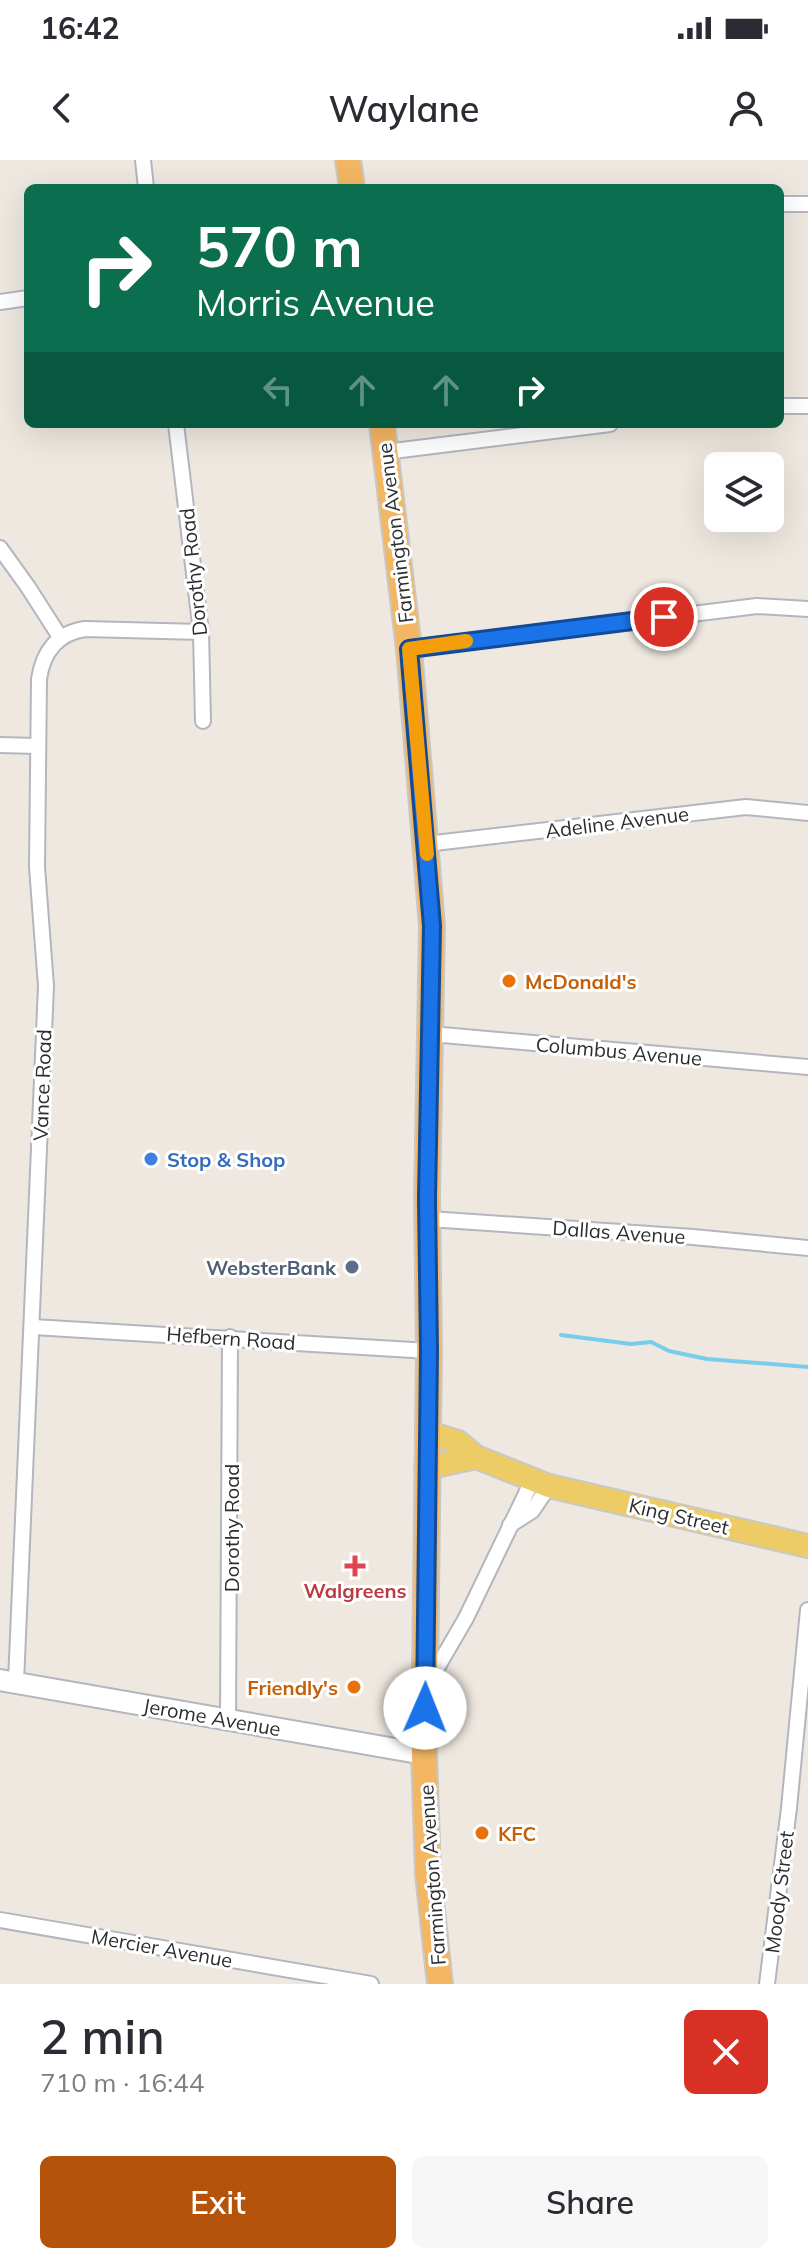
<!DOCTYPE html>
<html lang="en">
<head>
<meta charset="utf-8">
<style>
  :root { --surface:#fff; --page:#f7f7f7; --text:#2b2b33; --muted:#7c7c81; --accent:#b45309 }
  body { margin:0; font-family:Mulish,sans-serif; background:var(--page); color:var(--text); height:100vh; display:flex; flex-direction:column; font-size:30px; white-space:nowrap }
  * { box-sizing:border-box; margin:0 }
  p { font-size:26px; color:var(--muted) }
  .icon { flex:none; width:44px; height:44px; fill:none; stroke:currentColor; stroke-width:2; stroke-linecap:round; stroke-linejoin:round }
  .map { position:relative; height:1824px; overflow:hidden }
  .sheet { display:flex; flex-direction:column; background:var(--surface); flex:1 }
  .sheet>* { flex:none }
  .hud { position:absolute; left:24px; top:24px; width:760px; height:244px; border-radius:12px; box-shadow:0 8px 32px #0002; background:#0b6e4f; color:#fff; overflow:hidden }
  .controls { position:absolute; left:704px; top:292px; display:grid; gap:16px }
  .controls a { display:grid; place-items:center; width:80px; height:80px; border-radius:12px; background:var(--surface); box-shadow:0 8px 32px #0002; font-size:40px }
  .pin { position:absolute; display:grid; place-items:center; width:68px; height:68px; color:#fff; margin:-34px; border:4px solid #fff; border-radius:50%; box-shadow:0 2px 8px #0007 }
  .me { position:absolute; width:88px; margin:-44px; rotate:1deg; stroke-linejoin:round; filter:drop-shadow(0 0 6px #0008) }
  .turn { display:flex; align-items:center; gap:28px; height:168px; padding:0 40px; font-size:36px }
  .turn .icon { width:104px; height:104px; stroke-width:2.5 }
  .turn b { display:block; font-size:56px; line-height:68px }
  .lanes { display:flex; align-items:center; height:76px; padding:0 40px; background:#0003; justify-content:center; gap:40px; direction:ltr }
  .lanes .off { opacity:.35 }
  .round { display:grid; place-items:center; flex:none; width:84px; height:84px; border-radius:12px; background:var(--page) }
  .headline { display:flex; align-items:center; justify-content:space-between; height:136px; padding:0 40px }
  h1 { font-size:48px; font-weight:600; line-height:60px }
  .primary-button { display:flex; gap:16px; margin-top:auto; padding:16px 40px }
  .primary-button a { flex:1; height:92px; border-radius:12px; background:var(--accent); color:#fff; font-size:32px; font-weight:600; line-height:92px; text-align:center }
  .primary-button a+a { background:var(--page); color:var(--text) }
  .status { display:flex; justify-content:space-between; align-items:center; height:56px; padding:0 40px; background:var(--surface); direction:ltr }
  .status svg { height:22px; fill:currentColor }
  header { display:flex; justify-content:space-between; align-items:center; height:104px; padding:0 40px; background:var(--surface); font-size:36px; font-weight:600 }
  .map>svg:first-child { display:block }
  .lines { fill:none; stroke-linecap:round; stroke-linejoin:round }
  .stream { stroke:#77cdeb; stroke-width:4 }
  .minor-casing { stroke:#b3b6bf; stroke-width:18 }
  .secondary-casing { stroke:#b3b6bf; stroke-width:24 }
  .primary-casing { stroke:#c8c8c8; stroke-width:26 }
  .trunk-casing { stroke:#c8c8c8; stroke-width:28 }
  .minor { stroke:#fff; stroke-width:14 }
  .secondary { stroke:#fff; stroke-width:20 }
  .primary { stroke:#edcc66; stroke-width:22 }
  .trunk { stroke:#f3b663; stroke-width:24 }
  .route-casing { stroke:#114b97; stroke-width:20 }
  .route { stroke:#1a73e8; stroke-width:14 }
  .slow { stroke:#f59e0b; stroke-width:14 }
  .food-dot { fill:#e8710a; stroke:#fff; stroke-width:3 }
  .shop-dot { fill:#3f7fe0; stroke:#fff; stroke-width:3 }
  .service-dot { fill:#5c6f8a; stroke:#fff; stroke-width:3 }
  .health-dot { fill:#e0444e; stroke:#fff; stroke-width:3 }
  .labels { text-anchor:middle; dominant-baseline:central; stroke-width:6; stroke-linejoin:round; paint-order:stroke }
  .street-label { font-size:20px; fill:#2d2d2d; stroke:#fff }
  .food-label { font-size:20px; font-weight:bold; fill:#c56008; stroke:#fff; text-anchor:start }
  .shop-label { font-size:20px; font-weight:bold; fill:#366cbe; stroke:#fff; text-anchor:start }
  .service-label { font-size:20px; font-weight:bold; fill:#4e5e75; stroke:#fff; text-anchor:end }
  .health-label { font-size:20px; font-weight:bold; fill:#be3a42; stroke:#fff }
</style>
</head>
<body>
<div class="status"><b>16:42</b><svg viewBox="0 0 49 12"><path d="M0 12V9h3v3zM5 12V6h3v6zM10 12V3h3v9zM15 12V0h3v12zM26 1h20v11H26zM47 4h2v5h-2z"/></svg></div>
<header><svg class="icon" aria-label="back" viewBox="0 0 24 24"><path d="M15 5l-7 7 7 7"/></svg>Waylane<svg class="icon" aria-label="person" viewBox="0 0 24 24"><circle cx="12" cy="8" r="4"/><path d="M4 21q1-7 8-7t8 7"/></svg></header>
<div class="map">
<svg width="808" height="1824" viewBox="0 0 808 1824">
  <rect width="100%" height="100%" fill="#eee8e0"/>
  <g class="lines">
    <polyline class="stream" points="561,1175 631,1184 651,1182 669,1191 707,1199 808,1207"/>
    <defs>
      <g id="minor">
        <polyline points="143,0 146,28"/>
        <polyline points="780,44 808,44"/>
        <polyline points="0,142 28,138"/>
        <polyline points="780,246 808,246"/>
        <polyline points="176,264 201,472 203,561"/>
        <polyline points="385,292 610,264"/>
        <polyline points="0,388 28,427 60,477"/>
        <polyline points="409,489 757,446 808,449"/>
        <polyline points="0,585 37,586"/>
        <polyline points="426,684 746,647 808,653"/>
        <polyline points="431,874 808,907"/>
        <polyline points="429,1059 693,1077 808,1088"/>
        <polyline points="33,1167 429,1191"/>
        <polyline points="510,1365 532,1351 549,1326"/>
        <path d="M16,1522L46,826L37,707L39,519C43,492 57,473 85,469L201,472"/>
        <polyline points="427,1525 466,1458 533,1319"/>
        <polyline points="228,1560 230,1177"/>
        <polyline points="0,1760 371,1824"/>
        <polyline points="767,1824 789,1648 808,1450"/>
      </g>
      <polyline id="secondary" points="0,1520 424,1594"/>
      <g id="primary">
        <polyline points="427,1272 458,1282 476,1297 549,1326 808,1386"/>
        <polyline points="426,1308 476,1297"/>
      </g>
      <g id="trunk">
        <polyline points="348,0 352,28"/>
        <polyline points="382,264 409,489 432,766 427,1038 429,1191 424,1594 428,1714 440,1824"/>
      </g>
    </defs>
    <use href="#minor" class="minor-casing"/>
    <use href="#secondary" class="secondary-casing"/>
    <use href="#primary" class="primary-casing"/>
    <use href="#trunk" class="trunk-casing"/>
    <use href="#minor" class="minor"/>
    <use href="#secondary" class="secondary"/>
    <use href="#primary" class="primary"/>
    <use href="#trunk" class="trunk"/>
  </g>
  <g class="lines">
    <defs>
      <polyline id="route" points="425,1548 429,1191 427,1038 432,766 409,489 664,457"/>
    </defs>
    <use href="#route" class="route-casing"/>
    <use href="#route" class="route"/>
    <polyline class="slow" points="427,694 409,489 466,481"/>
  </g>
  <g class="food-dot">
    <circle cx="509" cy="821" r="8"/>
    <circle cx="354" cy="1527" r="8"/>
    <circle cx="482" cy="1673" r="8"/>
  </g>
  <circle class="shop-dot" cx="151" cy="999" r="8"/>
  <circle class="service-dot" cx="352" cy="1107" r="8"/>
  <path class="health-dot" d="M351 1394h8v8h8v8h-8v8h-8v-8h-8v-8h8z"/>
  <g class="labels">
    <g class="street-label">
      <text transform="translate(395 373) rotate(-97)">Farmington Avenue</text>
      <text transform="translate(193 412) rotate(-96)">Dorothy Road</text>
      <text transform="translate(617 662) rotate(-7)">Adeline Avenue</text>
      <text transform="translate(619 891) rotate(5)">Columbus Avenue</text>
      <text transform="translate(42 925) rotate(-88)">Vance Road</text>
      <text transform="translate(619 1072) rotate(4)">Dallas Avenue</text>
      <text transform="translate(231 1178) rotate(4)">Hefbern Road</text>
      <text transform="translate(679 1356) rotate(13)">King Street</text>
      <text transform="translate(231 1368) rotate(-90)">Dorothy Road</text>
      <text transform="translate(212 1557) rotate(10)">Jerome Avenue</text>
      <text transform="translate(432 1715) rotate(-94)">Farmington Avenue</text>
      <text transform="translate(779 1732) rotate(-83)">Moody Street</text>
      <text transform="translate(162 1788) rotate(10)">Mercier Avenue</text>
    </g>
    <g class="food-label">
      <text x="525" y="821">McDonald's</text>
      <text x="338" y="1527" text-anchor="end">Friendly's</text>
      <text x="498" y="1673">KFC</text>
    </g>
    <g class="shop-label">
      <text x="167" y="999">Stop &amp; Shop</text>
    </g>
    <g class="service-label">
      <text x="336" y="1107">WebsterBank</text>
    </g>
    <g class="health-label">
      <text x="355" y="1430">Walgreens</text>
    </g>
  </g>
</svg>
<div class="controls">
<a><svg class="icon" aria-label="layers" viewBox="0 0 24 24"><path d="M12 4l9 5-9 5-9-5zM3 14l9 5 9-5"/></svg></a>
</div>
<div class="pin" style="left:664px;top:457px;background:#d93025"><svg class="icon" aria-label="arrive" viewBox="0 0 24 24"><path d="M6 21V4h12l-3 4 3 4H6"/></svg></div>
<svg class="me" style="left:425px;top:1548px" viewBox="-20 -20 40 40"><circle r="19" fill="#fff"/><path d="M0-13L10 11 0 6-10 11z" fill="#1a73e8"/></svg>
<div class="hud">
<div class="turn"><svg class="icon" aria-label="right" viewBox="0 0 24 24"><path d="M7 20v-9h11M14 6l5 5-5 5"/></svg><div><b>570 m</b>Morris Avenue</div></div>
<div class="lanes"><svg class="icon off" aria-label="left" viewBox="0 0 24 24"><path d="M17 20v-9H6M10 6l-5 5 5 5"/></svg><svg class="icon off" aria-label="ahead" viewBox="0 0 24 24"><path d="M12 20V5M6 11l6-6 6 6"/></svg><svg class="icon off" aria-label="ahead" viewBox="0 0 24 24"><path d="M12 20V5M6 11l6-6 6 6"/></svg><svg class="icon" aria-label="right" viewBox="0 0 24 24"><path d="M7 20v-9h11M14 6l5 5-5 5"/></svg></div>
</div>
</div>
<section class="sheet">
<div class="headline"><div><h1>2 min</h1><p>710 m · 16:44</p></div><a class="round" style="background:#d93025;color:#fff"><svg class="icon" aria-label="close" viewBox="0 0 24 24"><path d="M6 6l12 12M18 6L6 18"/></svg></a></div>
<div class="primary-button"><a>Exit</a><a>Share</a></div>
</section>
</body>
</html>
